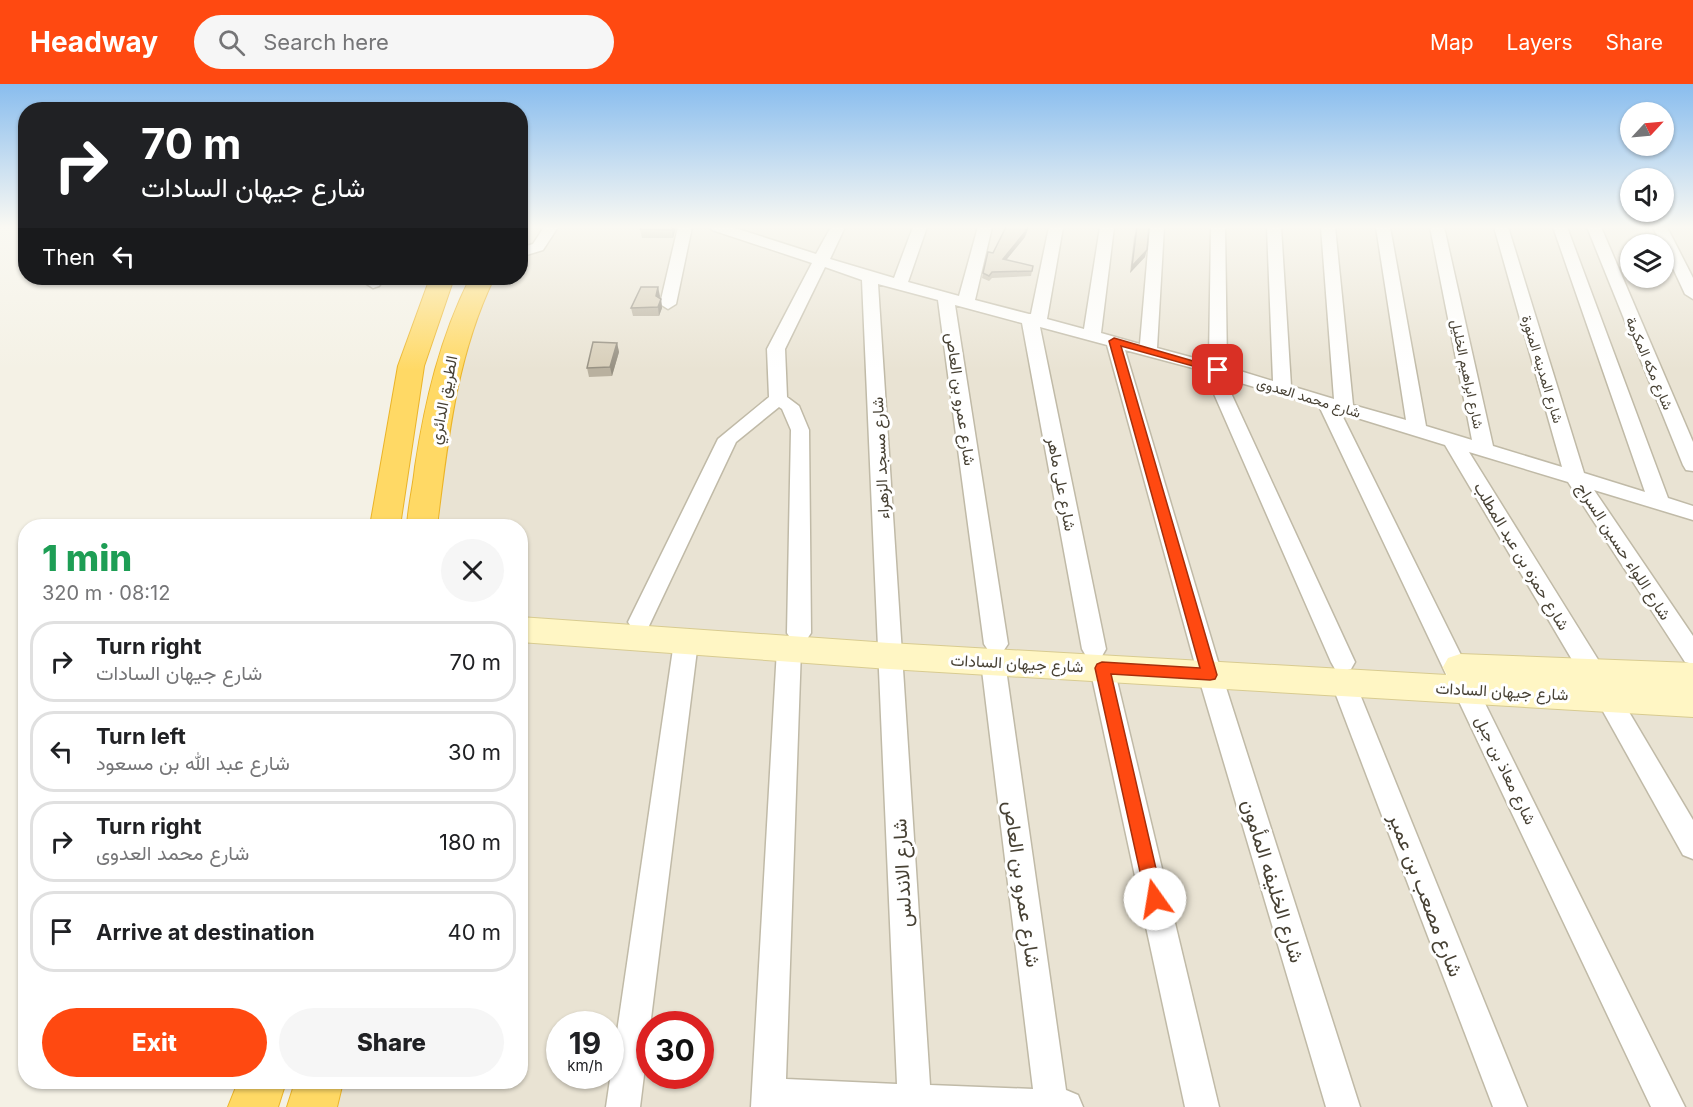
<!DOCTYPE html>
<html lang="en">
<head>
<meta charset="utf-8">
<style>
  :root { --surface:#fff; --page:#f6f6f6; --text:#202124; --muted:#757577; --line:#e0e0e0; --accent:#ff4911 }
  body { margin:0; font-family:Inter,Vazirmatn,sans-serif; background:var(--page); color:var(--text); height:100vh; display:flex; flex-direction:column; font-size:22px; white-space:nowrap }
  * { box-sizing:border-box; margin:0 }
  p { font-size:20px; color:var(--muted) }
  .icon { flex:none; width:33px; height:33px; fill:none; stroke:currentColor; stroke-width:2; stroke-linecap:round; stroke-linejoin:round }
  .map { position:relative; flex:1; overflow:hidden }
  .drawer { position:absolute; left:18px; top:435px; width:510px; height:570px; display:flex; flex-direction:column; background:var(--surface); border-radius:24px; box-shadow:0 2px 4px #0004 }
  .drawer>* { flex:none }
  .banner { position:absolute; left:18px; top:18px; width:510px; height:183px; border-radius:24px; box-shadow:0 2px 4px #0004; background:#202124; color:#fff; overflow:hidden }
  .needle { width:39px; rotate:64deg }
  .fabs { position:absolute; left:1620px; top:18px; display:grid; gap:12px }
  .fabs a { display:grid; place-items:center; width:54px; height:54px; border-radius:50%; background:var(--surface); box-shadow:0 2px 4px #0004; font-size:30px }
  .speed { position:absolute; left:546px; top:927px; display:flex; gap:12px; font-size:30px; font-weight:700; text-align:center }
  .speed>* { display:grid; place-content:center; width:78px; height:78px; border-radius:50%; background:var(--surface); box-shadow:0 2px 4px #0004; line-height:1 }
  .speed small { font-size:15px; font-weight:400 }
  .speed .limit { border:9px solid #d22; background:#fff; color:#111 }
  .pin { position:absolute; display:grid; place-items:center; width:51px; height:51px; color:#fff; margin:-26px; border-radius:12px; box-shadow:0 3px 9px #0006 }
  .me { position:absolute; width:66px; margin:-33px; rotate:347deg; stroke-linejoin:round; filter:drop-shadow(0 0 4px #0008) }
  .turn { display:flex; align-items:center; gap:21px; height:126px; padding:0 24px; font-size:27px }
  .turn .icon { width:78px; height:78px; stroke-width:2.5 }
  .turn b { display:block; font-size:42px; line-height:51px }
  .then { display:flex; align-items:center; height:57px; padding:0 24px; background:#0003; gap:12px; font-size:22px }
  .round { display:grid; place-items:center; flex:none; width:63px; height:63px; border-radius:32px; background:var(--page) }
  .overview { display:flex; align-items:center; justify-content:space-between; height:102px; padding:0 24px }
  h1 { font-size:36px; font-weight:800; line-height:45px; color:#1e9e55 }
  .cta { display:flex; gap:12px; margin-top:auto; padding:12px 24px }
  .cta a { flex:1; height:69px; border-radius:36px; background:var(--accent); color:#fff; font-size:24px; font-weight:800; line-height:69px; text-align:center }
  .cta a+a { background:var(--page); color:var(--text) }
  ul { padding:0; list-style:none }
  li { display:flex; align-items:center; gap:18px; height:81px; margin:0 12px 9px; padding:0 12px; border:3px solid var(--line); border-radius:24px }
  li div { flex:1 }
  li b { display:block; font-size:22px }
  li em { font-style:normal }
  header { display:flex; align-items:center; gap:36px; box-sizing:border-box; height:84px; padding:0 30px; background:var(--accent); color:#fff }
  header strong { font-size:28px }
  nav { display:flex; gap:33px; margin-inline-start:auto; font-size:21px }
  .search { width:420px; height:54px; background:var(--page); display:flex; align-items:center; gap:15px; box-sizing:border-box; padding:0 21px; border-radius:33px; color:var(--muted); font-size:22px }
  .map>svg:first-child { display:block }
  .residential { fill:#e9e3d3; fill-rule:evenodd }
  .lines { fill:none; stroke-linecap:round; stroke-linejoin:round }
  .street-casing { stroke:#c0baa7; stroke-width:3 }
  .secondary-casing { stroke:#d8cb90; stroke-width:2 }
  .highway-casing { stroke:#ebb428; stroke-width:2 }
  .street { fill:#fff; fill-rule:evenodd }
  .secondary { fill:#fff6c4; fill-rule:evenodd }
  .highway { fill:#ffd965; fill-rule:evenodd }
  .wall { fill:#b9b19f }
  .shaded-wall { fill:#969082 }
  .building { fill:#d7ceb9; stroke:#969082; stroke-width:1.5 }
  .route { fill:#ff4911; stroke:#a62f0b; stroke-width:1.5 }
  .labels { text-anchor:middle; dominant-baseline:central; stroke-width:6; stroke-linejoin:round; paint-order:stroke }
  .far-street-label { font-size:14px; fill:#474134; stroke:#fff }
  .street-label { font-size:16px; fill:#474134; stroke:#fff }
  .near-street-label { font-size:20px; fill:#474134; stroke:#fff }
</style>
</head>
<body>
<header>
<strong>Headway</strong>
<div class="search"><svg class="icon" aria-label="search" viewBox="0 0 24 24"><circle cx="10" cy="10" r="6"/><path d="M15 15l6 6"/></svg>Search here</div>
<nav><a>Map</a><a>Layers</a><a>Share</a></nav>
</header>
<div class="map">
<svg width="1693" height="1023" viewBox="0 0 1693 1023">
  <rect width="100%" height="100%" fill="#f4f1e5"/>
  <path class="residential" d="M521,143H1693V1023H301L308,998H520V442H418L468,196L469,194H520ZM1630,160H1664V194H1630ZM560,940H610V992H560ZM650,940H700V992H650Z"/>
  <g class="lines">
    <defs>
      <g id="street">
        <polygon points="544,143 558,143 543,166 520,173 520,164 533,160"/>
        <polygon points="678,143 692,143 676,220 668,225 660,220"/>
        <polygon points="710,143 732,143 816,170 831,143 845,143 830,175 894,194 913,143 927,143 908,198 959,212 978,143 992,143 975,216 1029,230 1031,230 1049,143 1063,143 1047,235 1084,245 1100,143 1114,143 1101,249 1140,260 1150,143 1164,143 1157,264 1209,278 1211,143 1225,143 1227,283 1273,297 1267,143 1281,143 1291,302 1334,315 1321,143 1335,143 1353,321 1406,336 1376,143 1390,143 1426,342 1472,356 1430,143 1444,143 1493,362 1562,383 1494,143 1508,143 1584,389 1645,408 1553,143 1567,143 1668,414 1693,422 1693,436 1594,406 1693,552 1693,580 1685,578 1568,398 1469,368 1602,582 1605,589 1602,596 1593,599 1584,596 1445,361 1341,329 1685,1023 1651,1023 1319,322 1224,294 1355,578 1351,585 1343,587 1335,585 1331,578 1204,287 1125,266 1222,591 1360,1023 1326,1023 1198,591 1107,261 1040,243 1106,565 1102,572 1094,574 1086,572 1082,565 1022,239 955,221 1008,560 1004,566 996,569 988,566 984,560 938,216 878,200 930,1001 1033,1005 981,578 985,571 993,569 1001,571 1005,578 1066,1006 1078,1011 1083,1023 751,1023 777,565 781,558 789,556 797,558 801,565 786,995 897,1000 862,196 825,183 785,265 787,313 799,322 809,346 811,549 807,555 799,558 791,555 787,549 791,346 782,325 779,323 736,358 648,544 640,547 632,544 628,538 718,355 769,313 767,265 812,179 712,146"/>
        <polygon points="1587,143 1601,143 1693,358 1693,387 1686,386 1683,381"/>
        <polygon points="1653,143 1667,143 1693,194 1693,215 1685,210 1664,165 1664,160 1661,160"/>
        <polygon points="369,194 385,194 379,202 373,204 365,199"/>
        <polygon points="686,549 694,552 698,558 640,1023 606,1023 674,558 678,552"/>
        <polygon points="1102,574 1111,577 1114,584 1219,1023 1185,1023 1090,584 1093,577"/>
        <polygon points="1343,588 1352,591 1355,598 1527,1023 1493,1023 1331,598 1334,591"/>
        <polygon points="1607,603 1616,606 1693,736 1693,775 1683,771 1595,613 1598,606"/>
      </g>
      <polygon id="secondary" points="520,533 889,559 1447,591 1443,583 1448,574 1460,570 1693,579 1693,633 889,585 520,558"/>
      <g id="highway">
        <polygon points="430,194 454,194 424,282 400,442 370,442 398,282"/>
        <path d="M470,194H494C456,273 448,356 437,442H407C408,423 413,403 415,383C425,317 440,254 470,194Z"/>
        <polygon points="238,998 286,998 278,1023 228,1023"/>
        <polygon points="295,998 343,998 337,1023 287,1023"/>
      </g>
    </defs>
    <use href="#street" class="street-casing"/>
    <use href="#secondary" class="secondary-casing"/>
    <use href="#highway" class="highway-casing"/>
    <use href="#street" class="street"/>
    <use href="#secondary" class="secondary"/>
    <use href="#highway" class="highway"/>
  </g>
  <g class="wall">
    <polygon points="641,143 676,143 673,154 642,154 640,145"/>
    <polygon points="1137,143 1145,173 1130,189 1134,153"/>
    <polygon points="1025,153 1006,176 1033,182 1031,192 992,194 989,197 982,194 983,189 993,169"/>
    <polygon points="658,203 659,214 661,215 662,224 659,232 633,232 631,224"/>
    <polygon points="617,259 619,268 612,292 589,293 587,284"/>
  </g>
  <g class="shaded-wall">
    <polygon points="672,143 676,143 673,154 672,146"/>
    <polygon points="1027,143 1029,143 1025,153 1003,180 1003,175"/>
    <polygon points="1147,166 1145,173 1130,189 1132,182"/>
    <polygon points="658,203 660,212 658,221 656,212"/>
    <polygon points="661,215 662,224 659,232 658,223"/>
    <polygon points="617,259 619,268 612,292 610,283"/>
  </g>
  <g class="building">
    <polygon points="641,143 672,143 672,146 640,145"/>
    <polygon points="1006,143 1027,143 1025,148 1003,175 1033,182 1032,187 992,188 989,192 983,189 988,168 993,169"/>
    <polygon points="1137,143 1149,143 1147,166 1132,182"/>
    <polygon points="641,203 658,203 656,212 661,215 658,223 631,224"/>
    <polygon points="593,258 617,259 610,283 587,284"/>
  </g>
  <linearGradient id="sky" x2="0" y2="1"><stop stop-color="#89bdee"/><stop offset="0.5" stop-color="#faf9f3"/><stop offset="1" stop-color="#faf9f3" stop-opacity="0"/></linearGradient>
  <rect width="1693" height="286" fill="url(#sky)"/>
  <polygon class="route" points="1114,254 1224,286 1218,289 1121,262 1217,591 1215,595 1210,596 1111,590 1163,815 1161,821 1155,824 1148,821 1146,815 1095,584 1097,580 1102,578 1200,584 1109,257"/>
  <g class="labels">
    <g class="far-street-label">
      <text transform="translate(1650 279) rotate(67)">شارع مكه المكرمة</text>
      <text transform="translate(1543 285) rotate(73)">شارع المدينه المنورة</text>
      <text transform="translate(1468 290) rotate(78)">شارع ابراهيم الخليل</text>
      <text transform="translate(1309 313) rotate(17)">شارع محمد العدوى</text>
    </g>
    <g class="street-label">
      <text transform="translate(961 315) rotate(82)">شارع عمرو بن العاص</text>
      <text transform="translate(443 316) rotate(-79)">الطريق الدائري</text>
      <text transform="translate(880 374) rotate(-93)">شارع مسجد الزهراء</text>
      <text transform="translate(1062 400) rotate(79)">شارع على ماهر</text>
      <text transform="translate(1624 467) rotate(57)">شارع اللواء حسين السراج</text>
      <text transform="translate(1522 472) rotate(59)">شارع حمزه بن عبد المطلب</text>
      <text transform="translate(1017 579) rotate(3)">شارع جيهان السادات</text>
      <text transform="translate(1502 607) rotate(3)">شارع جيهان السادات</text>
      <text transform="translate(1506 686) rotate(64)">شارع معاذ بن جبل</text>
    </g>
    <g class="near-street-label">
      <text transform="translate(902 789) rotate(-93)">شارع الاندلس</text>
      <text transform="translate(1273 797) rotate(73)">شارع الخليفه المأمون</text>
      <text transform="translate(1022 800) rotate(82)">شارع عمرو بن العاص</text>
      <text transform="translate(1426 811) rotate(69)">شارع مصعب بن عمير</text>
    </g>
  </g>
</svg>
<div class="fabs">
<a><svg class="needle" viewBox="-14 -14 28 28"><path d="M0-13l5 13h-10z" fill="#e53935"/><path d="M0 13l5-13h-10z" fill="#757577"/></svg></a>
<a><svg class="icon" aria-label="sound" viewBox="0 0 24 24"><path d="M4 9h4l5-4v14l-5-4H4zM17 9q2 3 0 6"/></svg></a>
<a><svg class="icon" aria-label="layers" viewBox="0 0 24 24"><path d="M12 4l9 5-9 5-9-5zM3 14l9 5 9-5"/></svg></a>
</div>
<div class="speed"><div>19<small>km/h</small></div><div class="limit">30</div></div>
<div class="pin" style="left:1218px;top:286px;background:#d93025"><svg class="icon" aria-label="arrive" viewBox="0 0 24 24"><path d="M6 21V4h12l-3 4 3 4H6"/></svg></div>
<svg class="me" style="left:1155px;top:815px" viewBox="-20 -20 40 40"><circle r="19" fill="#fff"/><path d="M0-13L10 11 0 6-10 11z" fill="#ff4911"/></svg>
<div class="banner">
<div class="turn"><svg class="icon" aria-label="right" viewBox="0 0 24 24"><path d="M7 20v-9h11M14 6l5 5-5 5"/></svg><div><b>70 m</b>شارع جيهان السادات</div></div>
<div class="then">Then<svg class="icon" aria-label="left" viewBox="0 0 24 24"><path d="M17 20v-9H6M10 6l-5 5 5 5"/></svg></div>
</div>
<section class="drawer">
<div class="overview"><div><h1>1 min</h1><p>320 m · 08:12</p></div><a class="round"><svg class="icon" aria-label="close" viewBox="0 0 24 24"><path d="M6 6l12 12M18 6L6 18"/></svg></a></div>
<ul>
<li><svg class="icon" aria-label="right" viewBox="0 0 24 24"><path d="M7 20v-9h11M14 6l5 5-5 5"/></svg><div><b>Turn right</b><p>شارع جيهان السادات</p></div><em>70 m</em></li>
<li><svg class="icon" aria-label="left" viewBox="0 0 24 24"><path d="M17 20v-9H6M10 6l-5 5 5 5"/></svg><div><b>Turn left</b><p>شارع عبد الله بن مسعود</p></div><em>30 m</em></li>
<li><svg class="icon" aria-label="right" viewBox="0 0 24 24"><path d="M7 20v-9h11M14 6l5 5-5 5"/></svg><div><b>Turn right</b><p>شارع محمد العدوى</p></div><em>180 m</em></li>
<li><svg class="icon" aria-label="arrive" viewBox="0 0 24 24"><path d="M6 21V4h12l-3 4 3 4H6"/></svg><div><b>Arrive at destination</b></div><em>40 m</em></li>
</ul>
<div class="cta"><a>Exit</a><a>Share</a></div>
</section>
</div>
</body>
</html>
